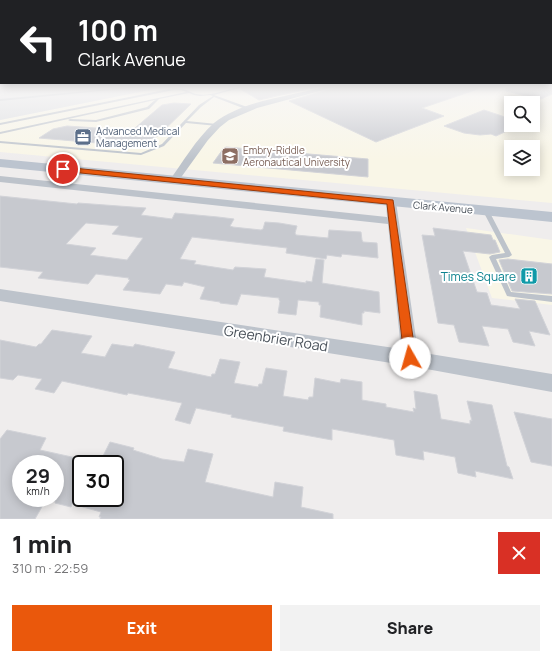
<!DOCTYPE html>
<html lang="en">
<head>
<meta charset="utf-8">
<style>
  :root { --surface:#fff; --page:#f2f2f2; --text:#202124; --muted:#757577; --accent:#ea580c }
  body { margin:0; font-family:Manrope,sans-serif; background:var(--page); color:var(--text); height:100vh; display:flex; flex-direction:column; font-size:15px; white-space:nowrap }
  * { box-sizing:border-box; margin:0 }
  p { font-size:13px; color:var(--muted) }
  .icon { flex:none; width:22px; height:22px; fill:none; stroke:currentColor; stroke-width:2; stroke-linecap:round; stroke-linejoin:round }
  .map { position:relative; height:519px; overflow:hidden }
  .details { display:flex; flex-direction:column; background:var(--surface); flex:1 }
  .details>* { flex:none }
  .banner { position:absolute; left:0px; top:0px; width:552px; height:84px; box-shadow:0 2px 10px #0003; background:#202124; color:#fff; overflow:hidden }
  .fabs { position:absolute; left:504px; top:96px; display:grid; gap:8px }
  .fabs a { display:grid; place-items:center; width:36px; height:36px; border-radius:0px; background:var(--surface); box-shadow:0 2px 10px #0003; font-size:20px }
  .speed { position:absolute; left:12px; top:455px; display:flex; gap:8px; font-size:20px; font-weight:700; text-align:center }
  .speed>* { display:grid; place-content:center; width:52px; height:52px; border-radius:50%; background:var(--surface); box-shadow:0 2px 10px #0003; line-height:1 }
  .speed small { font-size:10px; font-weight:400 }
  .speed .limit { border:2px solid #111; border-radius:6px; background:#fff; color:#111 }
  .pin { position:absolute; display:grid; place-items:center; width:34px; height:34px; color:#fff; margin:-17px; border:2px solid #fff; border-radius:50%; box-shadow:0 1px 4px #0007 }
  .me { position:absolute; width:44px; margin:-22px; rotate:353deg; stroke-linejoin:round; filter:drop-shadow(0 0 3px #0008) }
  .turn { display:flex; align-items:center; gap:14px; height:84px; padding:0 12px; font-size:18px }
  .turn .icon { width:52px; height:52px; stroke-width:2.5 }
  .turn b { display:block; font-size:28px; line-height:34px }
  .round { display:grid; place-items:center; flex:none; width:42px; height:42px; border-radius:0px; background:var(--page) }
  .summary { display:flex; align-items:center; justify-content:space-between; height:68px; padding:0 12px }
  h1 { font-size:24px; font-weight:800; line-height:30px }
  .cta { display:flex; gap:8px; margin-top:auto; padding:8px 12px }
  .cta a { flex:1; height:46px; border-radius:0px; background:var(--accent); color:#fff; font-size:16px; font-weight:800; line-height:46px; text-align:center }
  .cta a+a { background:var(--page); color:var(--text) }
  .map>svg:first-child { display:block }
  .commercial { fill:#f9f6e7; fill-rule:evenodd }
  .airport { fill:#dcdee1 }
  .building { fill:#c7c9cf; stroke:#d2d3d8; fill-rule:evenodd }
  .lines { fill:none; stroke-linecap:round; stroke-linejoin:round }
  .lane { fill:#bdc3cb; fill-rule:evenodd }
  .street { fill:#bdc3cb; fill-rule:evenodd }
  .secondary { fill:#bcc4cf; fill-rule:evenodd }
  .route { fill:#ea580c; stroke:#983908 }
  .labels { text-anchor:middle; dominant-baseline:central; stroke-width:4; stroke-linejoin:round; paint-order:stroke }
  .far-service-label { font-size:10px; fill:#4e5e75; stroke:#fff; text-anchor:start }
  .far-education-label { font-size:10px; fill:#785e54; stroke:#fff; text-anchor:start }
  .far-street-label { font-size:10px; fill:#474f58; stroke:#fff }
  .culture-label { font-size:12px; fill:#0d838f; stroke:#fff; text-anchor:end }
  .near-street-label { font-size:14px; fill:#474f58; stroke:#fff }
</style>
</head>
<body>
<div class="map">
<svg width="552" height="519" viewBox="0 0 552 519">
  <rect width="100%" height="100%" fill="#efeded"/>
  <g class="commercial">
    <path d="M164,87H552V203L0,152V120ZM511,103H533V125H511ZM511,147H533V169H511Z"/>
    <polygon points="466,228 552,240 552,305 492,298"/>
  </g>
  <polygon class="airport" points="0,87 164,87 0,120"/>
  <g class="building">
    <polygon points="244,87 317,87 259,100 240,89"/>
    <polygon points="336,87 478,87 478,89 422,108 444,116 376,142 289,101"/>
    <polygon points="506,87 552,87 552,94 541,99 534,98 506,91"/>
    <polygon points="174,103 191,104 158,136 144,142 121,145 39,138 53,129 67,126 126,130 135,128 162,105"/>
    <polygon points="484,110 511,119 511,129 496,136 491,134 480,135 464,133 444,126"/>
    <polygon points="226,147 368,159 368,177 213,163 223,149"/>
    <path d="M0,196L77,204L78,203L146,208L141,215L172,219L175,213L218,217L234,219L230,226L233,227L261,230L263,229L265,222L279,223L297,226L295,233L296,235L328,238L329,230L361,232L362,240L363,242L377,243L378,258L342,254L341,257L327,255L326,259L286,253L287,248L278,247L192,237L180,259L196,261L194,264L233,270L235,267L266,269L264,277L306,283V281L312,282L316,259L324,260L322,283L379,292L380,313L364,311V313H362V325L320,317L321,305H319V302L298,300L296,315L278,313L280,301L279,300V298L241,294L237,305L220,303V302L200,299L205,287L184,282L182,286L166,284L160,294L123,290L130,280L128,279L129,278L96,274L88,284L38,278L43,272L0,267ZM86,223L119,226L112,234L143,238L127,260L90,255L96,248L66,244Z"/>
    <polygon points="433,228 491,235 493,240 495,240 500,252 490,254 463,251 477,292 487,293 491,305 520,309 515,299 535,301 550,335 529,331 535,346 513,342 508,329 482,326 489,346 459,342 454,325 438,323 422,235 435,236"/>
    <polygon points="508,259 552,264 552,294 512,291 499,260"/>
    <polygon points="52,330 92,336 81,353 105,357 112,344 133,347 135,344 175,352 168,368 211,377 212,374 215,374 220,359 240,362 234,383 258,387 259,384 262,384 266,368 287,371 283,396 308,400 309,397 313,397 315,378 340,383 341,379 362,382 362,400 386,404 386,407 414,412 413,408 416,409 414,391 437,395 441,419 470,424 470,420 472,421 467,401 492,405 507,466 509,467 513,479 475,471 476,477 458,473 455,457 423,451 424,460 396,455 394,440 332,429 332,440 283,431 284,427 231,417 232,415 196,408 190,424 175,420 182,403 128,393 127,395 62,381 54,393 35,389 42,379 18,375 13,380 0,378 0,340 36,347 39,344 41,344"/>
    <polygon points="514,412 552,419 552,466 531,462"/>
    <polygon points="7,430 46,438 40,450 81,459 81,498 115,498 115,464 99,464 110,442 134,448 133,450 162,459 184,462 188,449 213,454 205,482 273,497 275,482 303,487 301,507 333,514 333,519 100,519 101,517 99,517 101,512 72,504 71,507 55,503 55,464 21,464 21,498 47,498 35,519 0,519 0,439"/>
  </g>
  <g class="lines">
    <g class="lane">
      <polygon points="129,87 141,87 0,101 0,99"/>
      <path d="M238,87H243L214,95L250,108V110H248L214,97L201,107L187,121L217,124L219,125L218,126L186,123L164,146L141,155L0,143V141L141,153L162,144L199,105L213,96L210,95L200,96L194,95L189,93L159,99L149,109L96,122L70,121L68,120L70,119L96,120L147,107L155,100L0,134V132L186,92L181,90H174L0,125V123L174,88C185,88 187,91 196,94C209,97 225,90 238,87Z"/>
      <polygon points="486,209 489,211 512,255 509,257 496,259 511,292 552,296 552,302 507,296 489,257 492,255 505,253 483,211"/>
    </g>
    <g class="street">
      <path d="M324,87H335L257,108L229,120L220,127L208,140L177,183H171L169,181C183,162 196,139 214,123C241,101 290,96 324,87Z"/>
      <polygon points="0,176 387,217 386,202 387,200 395,200 396,202 418,352 552,374 552,392 410,366 0,301 0,289 401,349 388,224 0,182"/>
    </g>
    <polygon class="secondary" points="0,159 552,212 552,222 0,167"/>
  </g>
  <linearGradient id="sky" x2="0" y2="1"><stop stop-color="#85bde6"/><stop offset="0.54" stop-color="#f8f7f7"/><stop offset="1" stop-color="#f8f7f7" stop-opacity="0"/></linearGradient>
  <rect width="552" height="160" fill="url(#sky)"/>
  <polygon class="route" points="63,167 393,200 416,358 414,362 410,364 406,362 404,358 387,204 61,171 60,169"/>
  <defs>
    <symbol id="office-square" viewBox="-11 -11 22 22"><rect x="-9" y="-9" width="18" height="18" rx="4" fill="#5c6f8a" stroke="#fff"/><path d="M-6-3h4V-5.5h4V-3h4V5H-6ZM-1-4.5V-3h2v-1.5ZM-6 0V1H6V0Z" fill="#fff"/></symbol>
    <symbol id="university-square" viewBox="-11 -11 22 22"><rect x="-9" y="-9" width="18" height="18" rx="4" fill="#8d6e63" stroke="#fff"/><path d="M0-5L7-2L0 1L-7-2ZM-4 1L0 2.5L4 1V4Q0 6-4 4Z" fill="#fff"/></symbol>
    <symbol id="building-square" viewBox="-11 -11 22 22"><rect x="-9" y="-9" width="18" height="18" rx="4" fill="#0f9aa8" stroke="#fff"/><path d="M-4-6H4V6H1V3H-1V6H-4ZM-2.5-4.3h1.7v1.8h-1.7ZM.8-4.3h1.7v1.8H.8ZM-2.5-1h1.7V.8h-1.7ZM.8-1h1.7V.8H.8Z" fill="#fff"/></symbol>
  </defs>
  <g fill-rule="evenodd">
    <use href="#office-square" x="73" y="127" width="20" height="20"/>
    <use href="#university-square" x="220" y="146" width="20" height="20"/>
    <use href="#building-square" x="519" y="266" width="20" height="20"/>
  </g>
  <g class="labels">
    <g class="far-service-label">
      <text x="96" y="131">Advanced Medical<tspan x="96" dy="12">Management</tspan></text>
    </g>
    <g class="far-education-label">
      <text x="243" y="150">Embry-Riddle<tspan x="243" dy="12">Aeronautical University</tspan></text>
    </g>
    <g class="far-street-label">
      <text transform="translate(443 207) rotate(5)">Clark Avenue</text>
    </g>
    <g class="culture-label">
      <text x="516" y="276">Times Square</text>
    </g>
    <g class="near-street-label">
      <text transform="translate(276 338) rotate(9)">Greenbrier Road</text>
    </g>
  </g>
</svg>
<div class="fabs">
<a><svg class="icon" aria-label="search" viewBox="0 0 24 24"><circle cx="10" cy="10" r="6"/><path d="M15 15l6 6"/></svg></a>
<a><svg class="icon" aria-label="layers" viewBox="0 0 24 24"><path d="M12 4l9 5-9 5-9-5zM3 14l9 5 9-5"/></svg></a>
</div>
<div class="speed"><div>29<small>km/h</small></div><div class="limit">30</div></div>
<div class="pin" style="left:63px;top:169px;background:#d93025"><svg class="icon" aria-label="arrive" viewBox="0 0 24 24"><path d="M6 21V4h12l-3 4 3 4H6"/></svg></div>
<svg class="me" style="left:410px;top:358px" viewBox="-20 -20 40 40"><circle r="19" fill="#fff"/><path d="M0-13L10 11 0 6-10 11z" fill="#ea580c"/></svg>
<div class="banner">
<div class="turn"><svg class="icon" aria-label="left" viewBox="0 0 24 24"><path d="M17 20v-9H6M10 6l-5 5 5 5"/></svg><div><b>100 m</b>Clark Avenue</div></div>
</div>
</div>
<section class="details">
<div class="summary"><div><h1>1 min</h1><p>310 m · 22:59</p></div><a class="round" style="background:#d93025;color:#fff"><svg class="icon" aria-label="close" viewBox="0 0 24 24"><path d="M6 6l12 12M18 6L6 18"/></svg></a></div>
<div class="cta"><a>Exit</a><a>Share</a></div>
</section>
</body>
</html>
